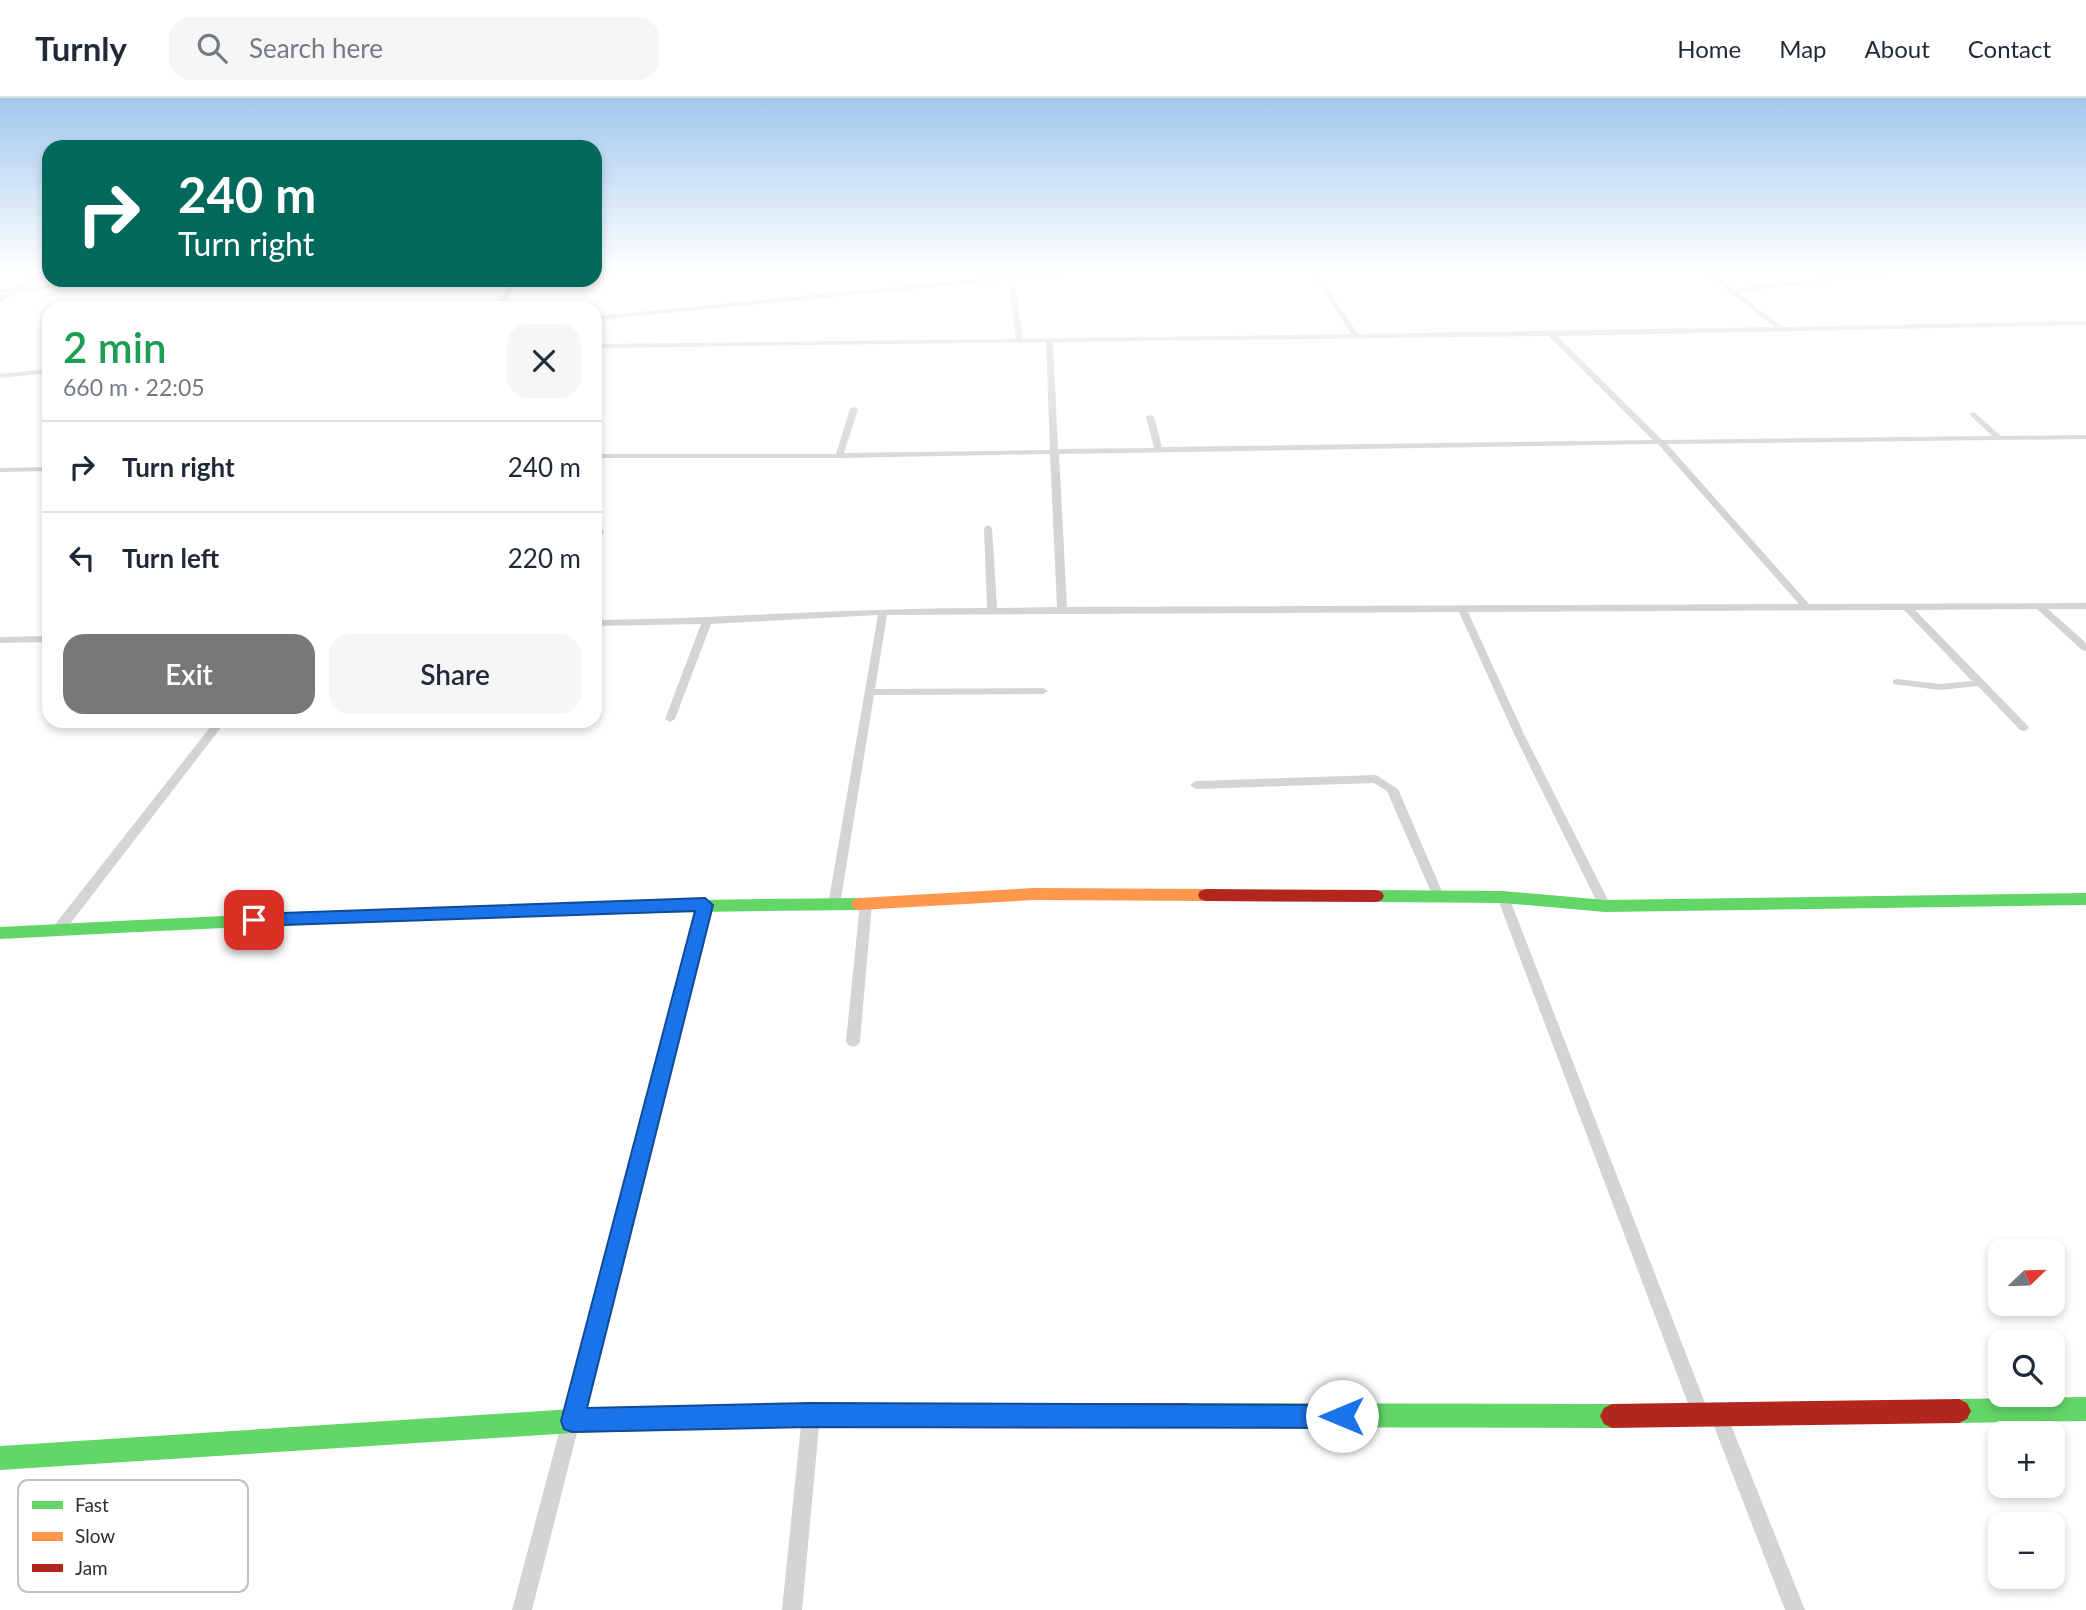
<!DOCTYPE html>
<html lang="en">
<head>
<meta charset="utf-8">
<style>
  :root { --surface:#fff; --page:#f6f6f7; --text:#1f2937; --muted:#747a83; --line:#e0e1e3; --accent:#787878 }
  body { margin:0; font-family:Lato,sans-serif; background:var(--page); color:var(--text); height:100vh; display:flex; flex-direction:column; font-size:26px; white-space:nowrap }
  * { box-sizing:border-box; margin:0 }
  p { font-size:23px; color:var(--muted) }
  .icon { flex:none; width:38px; height:38px; fill:none; stroke:currentColor; stroke-width:2; stroke-linecap:round; stroke-linejoin:round }
  .map { position:relative; flex:1; overflow:hidden }
  .sheet { position:absolute; left:42px; top:203px; width:560px; height:427px; display:flex; flex-direction:column; background:var(--surface); border-radius:21px; box-shadow:0 4px 10px #0003 }
  .sheet>* { flex:none }
  .hud { position:absolute; left:42px; top:42px; width:560px; height:147px; border-radius:21px; box-shadow:0 4px 10px #0003; background:#00695c; color:#fff; overflow:hidden }
  .needle { width:46px; rotate:67deg }
  .buttons { position:absolute; left:1988px; top:1141px; display:grid; gap:14px }
  .buttons a { display:grid; place-items:center; width:77px; height:77px; border-radius:14px; background:var(--surface); box-shadow:0 4px 10px #0003; font-size:35px }
  .pin { position:absolute; display:grid; place-items:center; width:60px; height:60px; color:#fff; margin:-30px; border-radius:14px; box-shadow:0 4px 10px #0006 }
  .me { position:absolute; width:77px; margin:-38px; rotate:270deg; stroke-linejoin:round; filter:drop-shadow(0 0 5px #0008) }
  .turn { display:flex; align-items:center; gap:24px; height:147px; padding:0 21px; font-size:32px }
  .turn .icon { width:91px; height:91px; stroke-width:2.5 }
  .turn b { display:block; font-size:49px; line-height:60px }
  .round { display:grid; place-items:center; flex:none; width:74px; height:74px; border-radius:21px; background:var(--page) }
  .headline { display:flex; align-items:center; justify-content:space-between; height:119px; padding:0 21px }
  h1 { font-size:42px; font-weight:600; line-height:52px; color:#1e9e55 }
  .primary-button { display:flex; gap:14px; margin-top:auto; padding:14px 21px }
  .primary-button a { flex:1; height:80px; border-radius:21px; background:var(--accent); color:#fff; font-size:28px; font-weight:600; line-height:80px; text-align:center }
  .primary-button a+a { background:var(--page); color:var(--text) }
  ul { padding:0; list-style:none }
  li { display:flex; align-items:center; gap:21px; height:91px; padding:0 21px; border-top:2px solid var(--line) }
  li div { flex:1 }
  li b { display:block; font-size:26px }
  li em { font-style:normal }
  header { display:flex; align-items:center; gap:42px; box-sizing:border-box; height:98px; padding:0 35px; background:var(--surface); border-bottom:2px solid var(--line) }
  header strong { font-size:33px }
  nav { display:flex; gap:38px; margin-inline-start:auto; font-size:24px }
  .search { width:490px; height:63px; background:var(--page); display:flex; align-items:center; gap:18px; box-sizing:border-box; padding:0 24px; border-radius:21px; color:var(--muted); font-size:26px }
  .map>svg:first-child { display:block }
  .lines { fill:none; stroke-linecap:round; stroke-linejoin:round }
  .street { fill:#d4d4d4; fill-rule:evenodd }
  .fast { fill:#63d668; fill-rule:evenodd }
  .slow { fill:#ff974d; fill-rule:evenodd }
  .jam { fill:#b3261e; fill-rule:evenodd }
  .route { fill:#1a73e8; stroke:#114b97; stroke-width:2 }
  .key { fill:#fff; stroke:#c1c1c1; stroke-width:2 }
  .key-label { font-size:19px; fill:#303030 }
</style>
</head>
<body>
<header>
<strong>Turnly</strong>
<div class="search"><svg class="icon" aria-label="search" viewBox="0 0 24 24"><circle cx="10" cy="10" r="6"/><path d="M15 15l6 6"/></svg>Search here</div>
<nav><a>Home</a><a>Map</a><a>About</a><a>Contact</a></nav>
</header>
<div class="map">
<svg width="2086" height="1512" viewBox="0 0 2086 1512">
  <rect width="100%" height="100%" fill="#fff"/>
  <g class="lines">
    <g class="street">
      <polygon points="42,172 49,173 25,189 111,182 137,182 134,184 19,193 0,205 0,200 9,194 0,195 0,191 16,190"/>
      <path d="M1071,172H1097L1014,182L1023,241L1351,236L1310,172H1316L1358,236L1775,229L1701,172H1708L1733,191L1899,172H1922L1737,194L1783,229L2086,223V227L1557,238L1662,342L1992,338L1971,318L1970,316L1974,314L2001,338L2086,337V341L1667,346L1809,506L2086,505V511H2048L2086,545V553L2082,552L2037,511L1915,512L2028,628L2029,630L2024,633L2020,632L1978,588L1940,592L1893,586V582L1897,581L1940,586L1972,583L1904,512L1468,514L1524,636L1611,808L1610,811H1600L1599,808L1514,636L1459,514L887,517L875,591L1043,590L1048,593L1043,596L874,597L840,807L839,810H829L828,807L878,517L711,526L675,621L670,624L665,621L701,526L595,528V522C726,520 856,510 987,510L984,430L988,427L992,430L997,510L1057,509L1050,356L839,360H595V356H836L850,311L854,309L858,311L844,355L1050,352L1046,244L595,250V246L1016,241L1008,182L595,222V218ZM1549,238L1653,342L1162,349L1154,319L1150,317L1146,319L1154,350L1058,351L1053,244ZM1658,346L1799,506L1067,509L1059,356Z"/>
      <polygon points="514,182 520,182 500,210 494,210"/>
      <polygon points="49,271 49,275 0,280 0,276"/>
      <polygon points="49,369 49,373 0,374 0,370"/>
      <polygon points="600,430 604,433 599,444 595,447 595,434"/>
      <polygon points="49,538 49,544 0,545 0,539"/>
      <polygon points="215,623 226,623 63,835 53,835 51,832 53,829"/>
      <polygon points="1376,677 1398,691 1444,798 1442,801 1434,801 1387,693 1374,685 1196,691 1190,687 1196,683"/>
      <polygon points="1503,794 1507,796 1509,799 1710,1318 1713,1312 1719,1309 1725,1312 1805,1512 1785,1512 1710,1318 1707,1324 1701,1327 1695,1324 1497,799 1499,796"/>
      <polygon points="866,801 871,803 872,806 860,943 858,947 853,949 848,947 846,943 860,806 861,803"/>
      <polygon points="705,802 710,804 711,807 532,1512 512,1512 699,807 700,804"/>
      <polygon points="811,1308 817,1311 820,1317 802,1512 782,1512 802,1317 805,1311"/>
    </g>
    <g class="fast">
      <polygon points="1376,792 1503,793 1605,802 2086,795 2086,807 1605,814 1503,805 1376,804 1370,802 1368,798 1370,794"/>
      <path d="M859,800L865,802L867,806L865,810L859,812C572,814 286,826 0,841V829C286,814 572,802 859,800Z"/>
      <polygon points="2086,1299 2086,1323 1959,1325 1951,1321 1947,1313 1951,1305 1959,1301"/>
      <polygon points="811,1305 958,1305 966,1309 970,1317 966,1325 958,1329 811,1329 572,1335 0,1372 0,1348 572,1311"/>
      <polygon points="1188,1305 1612,1306 1620,1310 1624,1318 1620,1326 1612,1330 1188,1329 1180,1325 1176,1317 1180,1309"/>
    </g>
    <polygon class="slow" points="1034,790 1206,791 1212,793 1214,797 1212,801 1206,803 1034,802 859,812 853,810 851,806 853,802 859,800"/>
    <g class="jam">
      <polygon points="1206,791 1376,792 1382,794 1384,798 1382,802 1376,804 1206,803 1200,801 1198,797 1200,793"/>
      <polygon points="1959,1301 1967,1305 1971,1313 1967,1321 1959,1325 1612,1330 1604,1326 1600,1318 1604,1310 1612,1306"/>
      <polygon points="958,1305 1188,1305 1196,1309 1200,1317 1196,1325 1188,1329 958,1329 950,1325 946,1317 950,1309"/>
    </g>
  </g>
  <linearGradient id="sky" x2="0" y2="1"><stop stop-color="#a2c8ed"/><stop offset="0.45" stop-color="#fff"/><stop offset="1" stop-color="#fff" stop-opacity="0"/></linearGradient>
  <rect width="2086" height="384" fill="url(#sky)"/>
  <polygon class="route" points="705,800 713,807 587,1310 811,1305 1342,1307 1350,1310 1354,1318 1350,1327 1342,1330 811,1329 572,1334 564,1331 561,1323 695,813 254,828 245,822 254,816"/>
  <rect x="18" y="1382" width="230" height="112" rx="10" class="key"/>
  <rect x="32" y="1403" width="31" height="8" fill="#63d668"/>
  <rect x="32" y="1434" width="31" height="9" fill="#ff974d"/>
  <rect x="32" y="1466" width="31" height="8" fill="#b3261e"/>
  <g class="key-label">
    <text x="75" y="1414">Fast</text>
    <text x="75" y="1445">Slow</text>
    <text x="75" y="1477">Jam</text>
  </g>
</svg>
<div class="buttons">
<a><svg class="needle" viewBox="-14 -14 28 28"><path d="M0-13l5 13h-10z" fill="#e53935"/><path d="M0 13l5-13h-10z" fill="#747a83"/></svg></a>
<a><svg class="icon" aria-label="search" viewBox="0 0 24 24"><circle cx="10" cy="10" r="6"/><path d="M15 15l6 6"/></svg></a>
<a>+</a>
<a>−</a>
</div>
<div class="pin" style="left:254px;top:822px;background:#d93025"><svg class="icon" aria-label="arrive" viewBox="0 0 24 24"><path d="M6 21V4h12l-3 4 3 4H6"/></svg></div>
<svg class="me" style="left:1342px;top:1318px" viewBox="-20 -20 40 40"><circle r="19" fill="#fff"/><path d="M0-13L10 11 0 6-10 11z" fill="#1a73e8"/></svg>
<div class="hud">
<div class="turn"><svg class="icon" aria-label="right" viewBox="0 0 24 24"><path d="M7 20v-9h11M14 6l5 5-5 5"/></svg><div><b>240 m</b>Turn right</div></div>
</div>
<section class="sheet">
<div class="headline"><div><h1>2 min</h1><p>660 m · 22:05</p></div><a class="round"><svg class="icon" aria-label="close" viewBox="0 0 24 24"><path d="M6 6l12 12M18 6L6 18"/></svg></a></div>
<ul>
<li><svg class="icon" aria-label="right" viewBox="0 0 24 24"><path d="M7 20v-9h11M14 6l5 5-5 5"/></svg><div><b>Turn right</b></div><em>240 m</em></li>
<li><svg class="icon" aria-label="left" viewBox="0 0 24 24"><path d="M17 20v-9H6M10 6l-5 5 5 5"/></svg><div><b>Turn left</b></div><em>220 m</em></li>
</ul>
<div class="primary-button"><a>Exit</a><a>Share</a></div>
</section>
</div>
</body>
</html>
